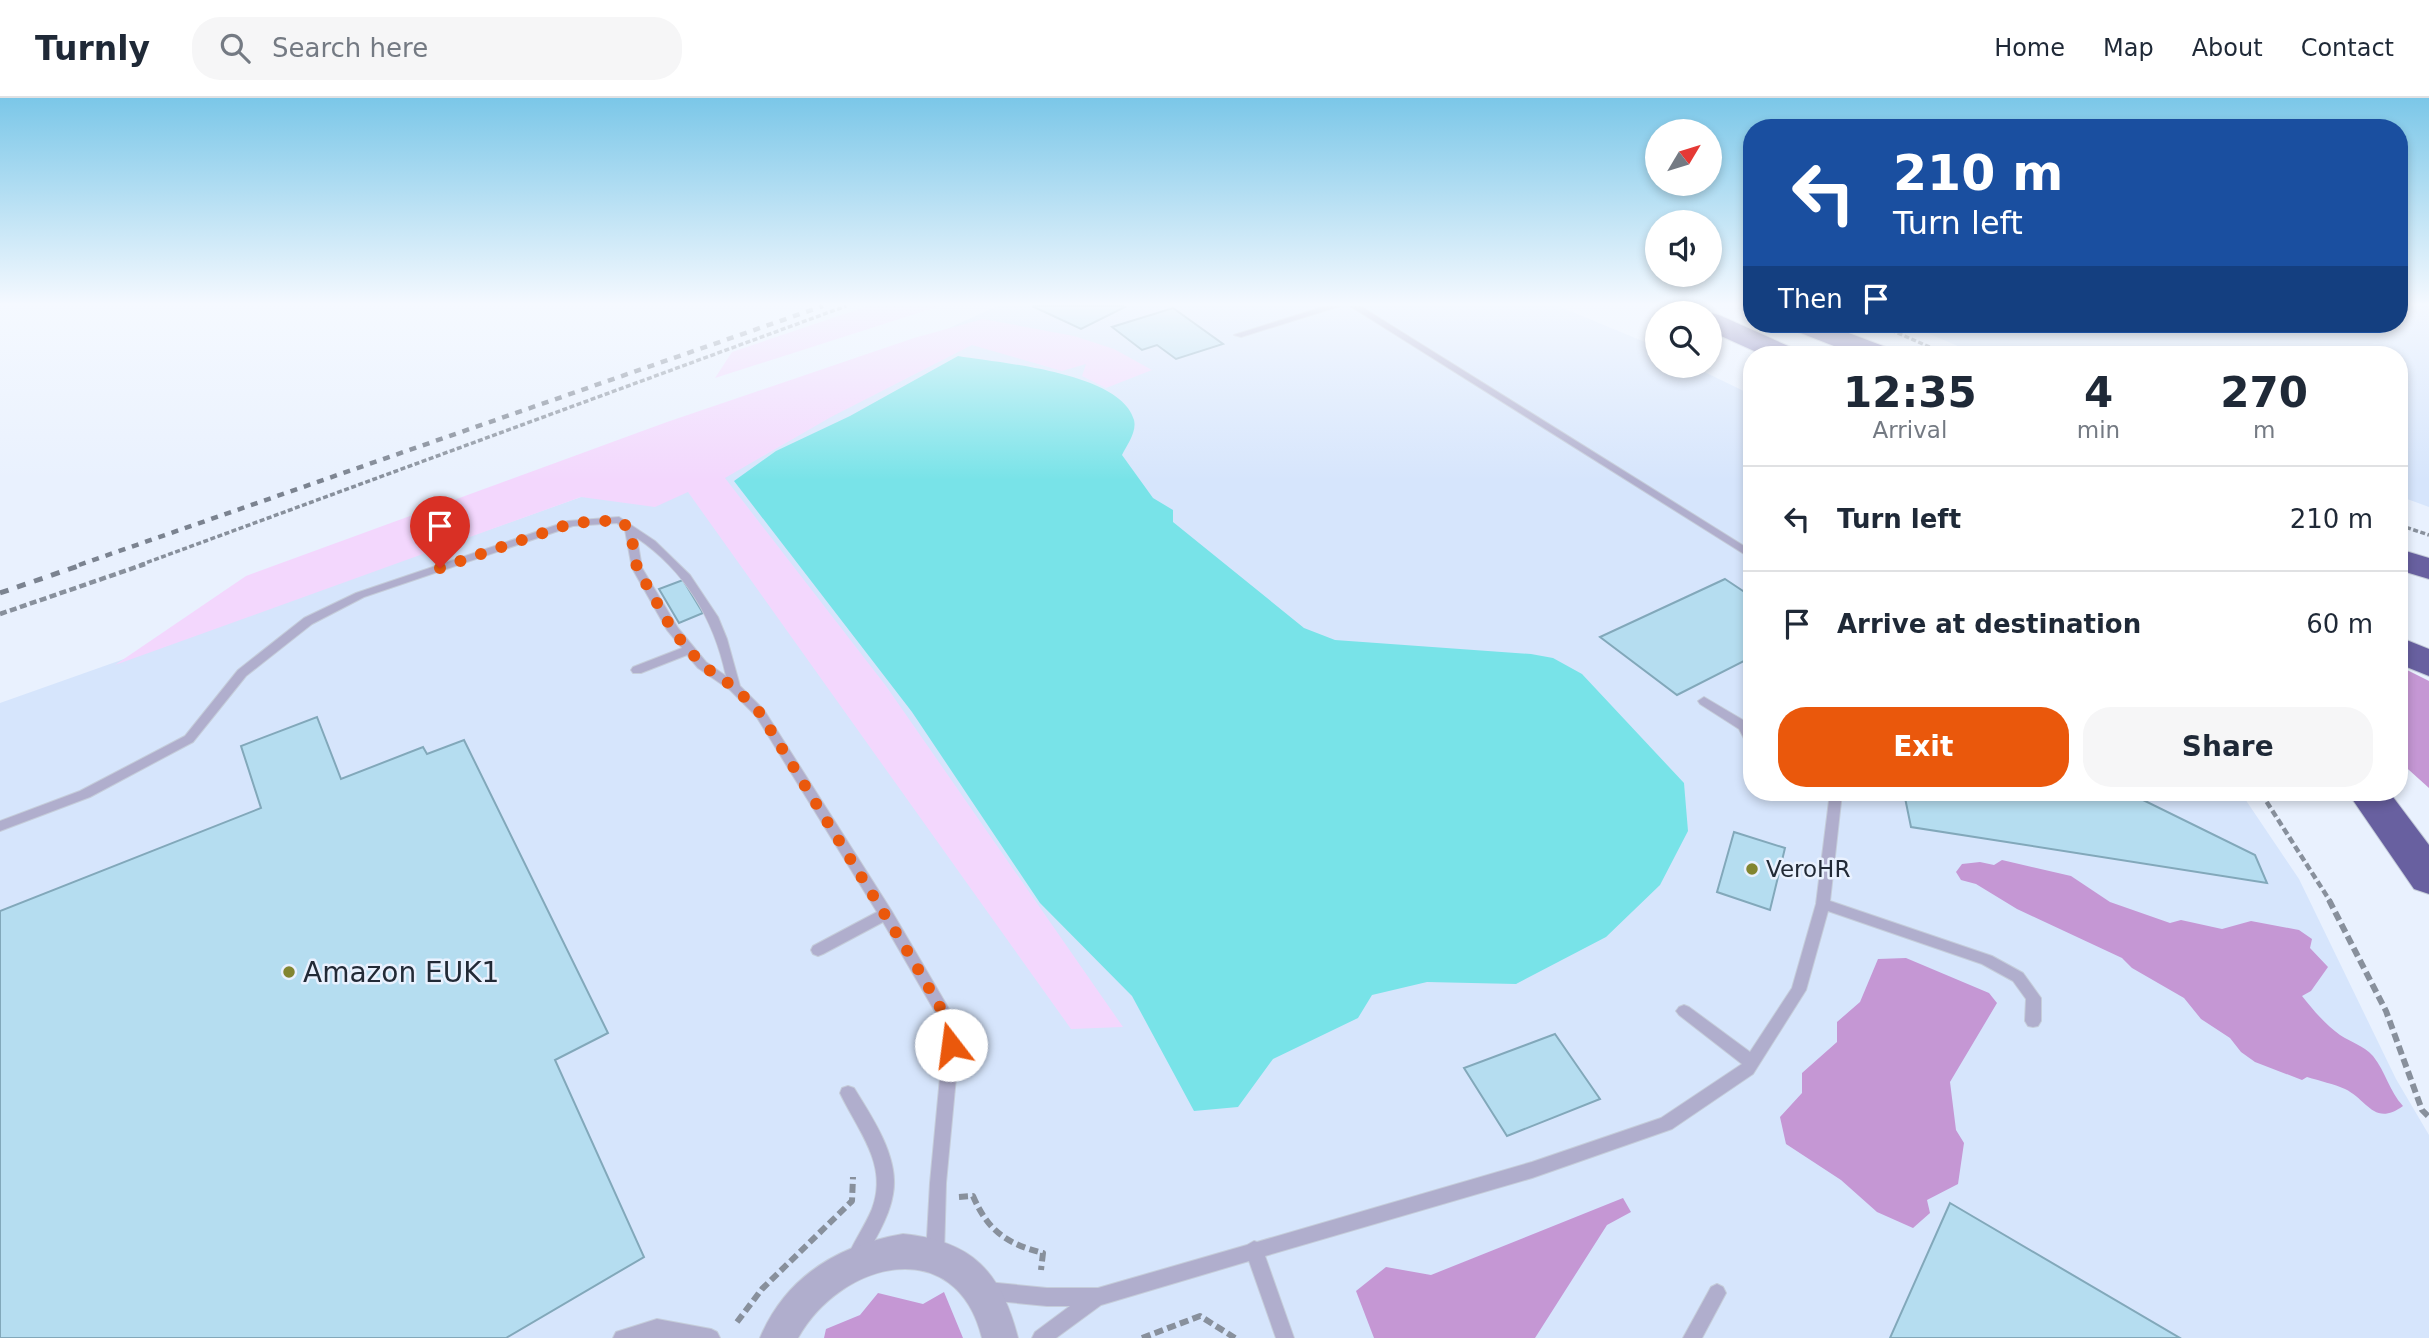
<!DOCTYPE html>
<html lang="en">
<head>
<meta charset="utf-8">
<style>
  :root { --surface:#fff; --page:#f6f6f7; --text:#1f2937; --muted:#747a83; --line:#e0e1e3; --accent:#ea580c }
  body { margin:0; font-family:"DejaVu Sans",sans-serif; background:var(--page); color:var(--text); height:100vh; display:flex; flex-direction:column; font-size:26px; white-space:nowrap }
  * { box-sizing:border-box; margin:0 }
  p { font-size:23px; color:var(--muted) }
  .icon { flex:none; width:38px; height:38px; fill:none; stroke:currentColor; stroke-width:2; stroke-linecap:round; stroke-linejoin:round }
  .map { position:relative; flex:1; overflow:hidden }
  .sheet { position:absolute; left:1743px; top:248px; width:665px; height:455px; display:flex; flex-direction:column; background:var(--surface); border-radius:28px; box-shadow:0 4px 10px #0003 }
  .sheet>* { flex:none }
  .guide { position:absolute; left:1743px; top:21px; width:665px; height:214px; border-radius:28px; box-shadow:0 4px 10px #0003; background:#1a4fa0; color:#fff; overflow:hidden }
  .needle { width:46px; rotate:52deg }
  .tools { position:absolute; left:1645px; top:21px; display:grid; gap:14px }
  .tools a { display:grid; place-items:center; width:77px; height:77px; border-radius:50%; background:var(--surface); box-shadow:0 4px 10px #0003; font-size:35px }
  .pin { position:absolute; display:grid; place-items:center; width:60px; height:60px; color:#fff; margin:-72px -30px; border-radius:50% 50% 50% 0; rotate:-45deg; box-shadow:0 0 7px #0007 }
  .pin .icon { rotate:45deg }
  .me { position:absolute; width:77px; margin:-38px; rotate:345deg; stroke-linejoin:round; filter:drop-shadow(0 0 5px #0008) }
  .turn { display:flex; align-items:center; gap:24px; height:147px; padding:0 35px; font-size:32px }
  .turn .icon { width:91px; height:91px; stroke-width:2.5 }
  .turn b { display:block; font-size:49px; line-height:60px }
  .then { display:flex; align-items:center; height:66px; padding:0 35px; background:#0003; gap:14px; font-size:26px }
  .eta { display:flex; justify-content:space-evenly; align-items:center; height:119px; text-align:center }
  .eta b { font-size:42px; font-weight:700; line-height:49px }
  .button { display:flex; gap:14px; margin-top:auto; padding:14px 35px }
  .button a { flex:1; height:80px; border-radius:28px; background:var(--accent); color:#fff; font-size:28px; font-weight:700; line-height:80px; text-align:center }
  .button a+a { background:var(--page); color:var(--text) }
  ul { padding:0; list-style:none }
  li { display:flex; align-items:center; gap:21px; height:105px; padding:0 35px; border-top:2px solid var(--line) }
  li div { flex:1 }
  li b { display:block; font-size:26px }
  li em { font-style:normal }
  header { display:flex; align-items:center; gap:42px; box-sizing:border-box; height:98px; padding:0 35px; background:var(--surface); border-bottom:2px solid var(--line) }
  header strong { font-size:33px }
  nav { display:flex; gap:38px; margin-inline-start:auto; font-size:24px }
  .search { width:490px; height:63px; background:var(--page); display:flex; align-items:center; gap:18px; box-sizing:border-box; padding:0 24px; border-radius:28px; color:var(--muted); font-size:26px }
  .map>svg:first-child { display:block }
  .built { fill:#d6e5fc }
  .green { fill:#f3d7fd }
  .forest { fill:#c597d4 }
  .water { fill:#78e3e8 }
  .building { fill:#b5ddf0; stroke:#82a8ba; stroke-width:2 }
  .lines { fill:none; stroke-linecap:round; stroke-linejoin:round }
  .lane-casing { stroke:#c5cdda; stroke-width:2 }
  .street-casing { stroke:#c5cdda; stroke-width:2 }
  .highway-casing { stroke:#c5cdda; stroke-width:2 }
  .path-far2 { stroke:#88909c; stroke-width:3.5; stroke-dasharray:5 2.5; stroke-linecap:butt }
  .path-far1 { stroke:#88909c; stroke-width:4.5; stroke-dasharray:7 3.5; stroke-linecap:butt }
  .path { stroke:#88909c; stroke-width:6; stroke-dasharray:9 4.5; stroke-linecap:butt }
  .lane { fill:#b0aecd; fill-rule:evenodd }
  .street { fill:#b0aecd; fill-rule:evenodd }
  .highway { fill:#6860a0; fill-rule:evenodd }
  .rail-far1 { stroke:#7b8390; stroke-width:4.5; stroke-dasharray:7 7; stroke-linecap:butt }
  .rail { stroke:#7b8390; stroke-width:5; stroke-dasharray:9 9; stroke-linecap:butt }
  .route { stroke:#ea580c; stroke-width:12; stroke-dasharray:0 21.6 }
  .poi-dot { fill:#828530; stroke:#e9f1fe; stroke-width:2.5 }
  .labels { text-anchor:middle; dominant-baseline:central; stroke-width:5; stroke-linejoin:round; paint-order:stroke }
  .poi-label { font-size:23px; fill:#222a36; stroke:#e9f1fe; text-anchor:start }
  .near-poi-label { font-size:28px; fill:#222a36; stroke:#e9f1fe; text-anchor:start }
</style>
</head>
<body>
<header>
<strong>Turnly</strong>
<div class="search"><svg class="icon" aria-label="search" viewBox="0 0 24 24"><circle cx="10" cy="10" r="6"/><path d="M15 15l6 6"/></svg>Search here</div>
<nav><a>Home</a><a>Map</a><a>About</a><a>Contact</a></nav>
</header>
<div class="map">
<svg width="2429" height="1240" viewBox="0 0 2429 1240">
  <rect width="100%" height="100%" fill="#e9f1fe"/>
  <g class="built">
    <polygon points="997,208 1558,208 1657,249 1657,268 1692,268 1752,297 1752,695 2241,695 2299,781 2396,981 2429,1037 2429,1240 0,1240 0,605 581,399"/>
    <polygon points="2399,208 2429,208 2429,409 2399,398 2399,257 1979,257 1906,226 2399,226"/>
  </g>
  <g class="green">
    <polygon points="868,208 940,208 715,280 732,254"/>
    <polygon points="983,221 1074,238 1114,251 1152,272 1106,290 1082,278 1086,266 1062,273 972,247 831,319 725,380 886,588 1123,929 1071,931 688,394 655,409 581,399 115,567 246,478 667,324 914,240"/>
  </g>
  <g class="forest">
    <polygon points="2399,568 2429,583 2429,690 2399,663"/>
    <path d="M2002,762L2071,778L2110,804L2170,825L2181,822L2222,831L2251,823L2299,832L2312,841L2310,850L2328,869L2311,893L2302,898C2313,912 2326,927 2340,937C2352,945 2363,947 2373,958C2386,974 2389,993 2403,1008C2374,1029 2368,1002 2345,991C2334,986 2320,983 2307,979L2302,982L2255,964L2241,954L2230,940L2201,921L2184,900L2132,870L2122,860L2017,811L1976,786L1961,782L1956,774L1962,766L1980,764L1994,767Z"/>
    <polygon points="1906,860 1989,895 1997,905 1950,984 1956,1032 1964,1045 1958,1086 1927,1102 1930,1115 1913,1130 1877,1114 1841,1082 1786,1046 1780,1019 1802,995 1802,975 1837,944 1837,924 1860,904 1878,861"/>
    <polygon points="1623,1100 1631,1114 1607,1127 1535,1240 1374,1240 1356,1193 1386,1169 1431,1177"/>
    <polygon points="944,1194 963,1240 824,1240 826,1231 860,1217 878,1195 923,1206"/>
  </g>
  <path class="water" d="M958,258C999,265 1121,274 1134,322C1137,334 1127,347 1122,357L1153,400L1173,412V424L1304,530L1335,542L1531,556L1553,560L1582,576L1684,685L1688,733L1660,787L1606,839L1516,886L1427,884L1372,897L1358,920L1273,961L1238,1009L1194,1013L1132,898L1040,805L912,614L734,383L776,353L850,318Z"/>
  <g class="building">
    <polygon points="1032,208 1123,208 1125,209 1081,231"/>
    <polygon points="1173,210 1223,246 1176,261 1157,247 1142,252 1112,229"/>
    <polygon points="1725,481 1752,499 1752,559 1677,597 1600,539"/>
    <polygon points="683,482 703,515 679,525 659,491"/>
    <polygon points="317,619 341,681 423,649 427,656 464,642 608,935 555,962 644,1159 506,1240 0,1240 0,813 261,710 241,648"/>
    <polygon points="1904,695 2113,695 2135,698 2255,757 2267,785 1911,729"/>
    <polygon points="1734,734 1785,750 1770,812 1717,794"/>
    <polygon points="1555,936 1600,1001 1507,1038 1464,970"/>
    <polygon points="1950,1105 2180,1240 1890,1240"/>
  </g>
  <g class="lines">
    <defs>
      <g id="lane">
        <polygon points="1326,208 1340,208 1241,239 1234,237"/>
        <polygon points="1350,208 1360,208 1752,453 1752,461"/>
        <path d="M619,419L655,443L690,477L718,519L727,541L740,588L764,612L891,812L956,923L959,948L946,1085L944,1157L941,1163L935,1165L929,1163L926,1157L930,1085L943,948L941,924L883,824L823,856L818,858L813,856L811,852L813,848L877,814L756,618L730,592L698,570L687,557L641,575H633L631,572L633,569L682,550L667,532L632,470L625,432L617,425L573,428L364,499L312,526L246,578L193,644L90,699L0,733V723L80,693L185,638L238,572L304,520L356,495L568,423ZM637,440C685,473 714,521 726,578L706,564L678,530L642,470Z"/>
        <polygon points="1704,599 1748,625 1752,631 1752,649 1748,648 1739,631 1700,606 1698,603"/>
        <polygon points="1830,695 1842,695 1830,803 1992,858 2023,875 2041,900 2041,923 2038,928 2033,929 2028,928 2025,923 2026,901 2013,883 1982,866 1828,813 1806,892 1753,976 1672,1031 1532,1080 1265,1158 1294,1240 1276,1240 1249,1163 1101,1207 1056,1240 1032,1240 1035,1234 1070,1208 1047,1208 987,1202 981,1199 978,1193 981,1187 987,1184 1047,1190 1098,1190 1247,1147 1254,1143 1257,1144 1532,1064 1661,1020 1742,966 1679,917 1676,913 1679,909 1684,907 1689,909 1750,954 1792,890 1816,806"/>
        <path d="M848,988L854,990C872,1019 900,1060 893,1096C889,1121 873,1144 862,1166L856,1168L850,1166L847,1160C854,1143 865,1128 872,1111C889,1067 858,1033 840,995L842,990Z"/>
        <polygon points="1717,1186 1723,1189 1726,1195 1702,1240 1683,1240 1711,1189"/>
        <polygon points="657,1221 711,1231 717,1234 720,1240 613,1240 616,1234"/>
      </g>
      <path id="street" d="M903,1136C973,1143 1001,1174 1018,1240H982C956,1134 841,1163 798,1240H760C786,1178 839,1147 903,1136Z"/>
      <g id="highway">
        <polygon points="1664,208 1699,208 1705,215 1671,215"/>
        <polygon points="1709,215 1710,215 1719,217 1795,251 1799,257 1763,257 1710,233"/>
        <polygon points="1789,226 1825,226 1891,251 1895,257 1857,257 1793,232"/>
        <polygon points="2399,451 2429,460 2429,481 2399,472"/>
        <polygon points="2399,539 2429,551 2429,578 2399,566"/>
        <polygon points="2348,695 2390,695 2429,747 2429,796 2414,791"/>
      </g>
    </defs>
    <use href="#lane" class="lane-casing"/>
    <use href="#street" class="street-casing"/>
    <use href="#highway" class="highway-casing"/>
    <g class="path-far2">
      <polyline points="1877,226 1948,257"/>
      <polyline points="2399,427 2429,437"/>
      <polyline points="140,467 846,208"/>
    </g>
    <g class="path-far1">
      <polyline points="0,516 145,466"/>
      <polyline points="2261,695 2330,803"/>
    </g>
    <g class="path">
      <polyline points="2329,802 2386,913 2422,1012 2429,1019"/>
      <path d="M959,1099L973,1098C988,1133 1007,1146 1043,1155L1041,1172"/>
      <polyline points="737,1224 762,1191 852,1103 853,1079"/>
      <polyline points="1142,1240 1200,1218 1235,1240"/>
    </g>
    <use href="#lane" class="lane"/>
    <use href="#street" class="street"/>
    <use href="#highway" class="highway"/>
    <polyline class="rail-far1" points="79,467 823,208"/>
    <polyline class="rail" points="0,495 84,466"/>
  </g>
  <linearGradient id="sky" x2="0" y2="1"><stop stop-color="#7bc7e8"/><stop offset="0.54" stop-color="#f5f9ff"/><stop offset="1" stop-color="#f5f9ff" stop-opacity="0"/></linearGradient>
  <rect width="2429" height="382" fill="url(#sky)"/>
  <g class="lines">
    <polyline class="route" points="440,470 572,425 619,422 630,431 637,470 673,533 702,567 734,589 760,615 911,859 948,923 951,947"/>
  </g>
  <g class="poi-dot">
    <circle cx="1752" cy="771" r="7"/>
    <circle cx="289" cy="874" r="7"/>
  </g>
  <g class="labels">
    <g class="poi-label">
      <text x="1766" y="771">VeroHR</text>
    </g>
    <g class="near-poi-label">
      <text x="303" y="874">Amazon EUK1</text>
    </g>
  </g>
</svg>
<div class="tools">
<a><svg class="needle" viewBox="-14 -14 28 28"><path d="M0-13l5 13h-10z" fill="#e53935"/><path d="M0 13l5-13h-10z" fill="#747a83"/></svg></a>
<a><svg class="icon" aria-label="sound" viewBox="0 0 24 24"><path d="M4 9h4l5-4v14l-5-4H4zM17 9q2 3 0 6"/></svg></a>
<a><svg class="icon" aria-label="search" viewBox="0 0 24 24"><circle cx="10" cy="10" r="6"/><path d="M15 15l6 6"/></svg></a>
</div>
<div class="pin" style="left:440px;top:470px;background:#d93025"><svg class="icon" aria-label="arrive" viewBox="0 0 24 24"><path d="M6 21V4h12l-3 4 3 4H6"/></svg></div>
<svg class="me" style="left:951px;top:947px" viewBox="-20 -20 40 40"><circle r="19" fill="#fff"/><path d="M0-13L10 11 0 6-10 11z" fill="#ea580c"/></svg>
<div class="guide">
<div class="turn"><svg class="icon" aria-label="left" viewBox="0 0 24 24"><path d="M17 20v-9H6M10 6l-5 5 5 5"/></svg><div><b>210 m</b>Turn left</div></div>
<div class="then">Then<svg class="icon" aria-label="arrive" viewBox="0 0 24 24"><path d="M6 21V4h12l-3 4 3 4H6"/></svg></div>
</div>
<section class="sheet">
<div class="eta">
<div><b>12:35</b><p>Arrival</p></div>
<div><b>4</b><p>min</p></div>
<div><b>270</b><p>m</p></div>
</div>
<ul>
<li><svg class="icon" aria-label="left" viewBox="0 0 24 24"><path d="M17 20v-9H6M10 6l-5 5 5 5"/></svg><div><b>Turn left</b></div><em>210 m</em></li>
<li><svg class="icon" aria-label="arrive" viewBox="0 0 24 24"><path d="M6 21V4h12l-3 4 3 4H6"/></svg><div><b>Arrive at destination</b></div><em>60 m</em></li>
</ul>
<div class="button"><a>Exit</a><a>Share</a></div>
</section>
</div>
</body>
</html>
